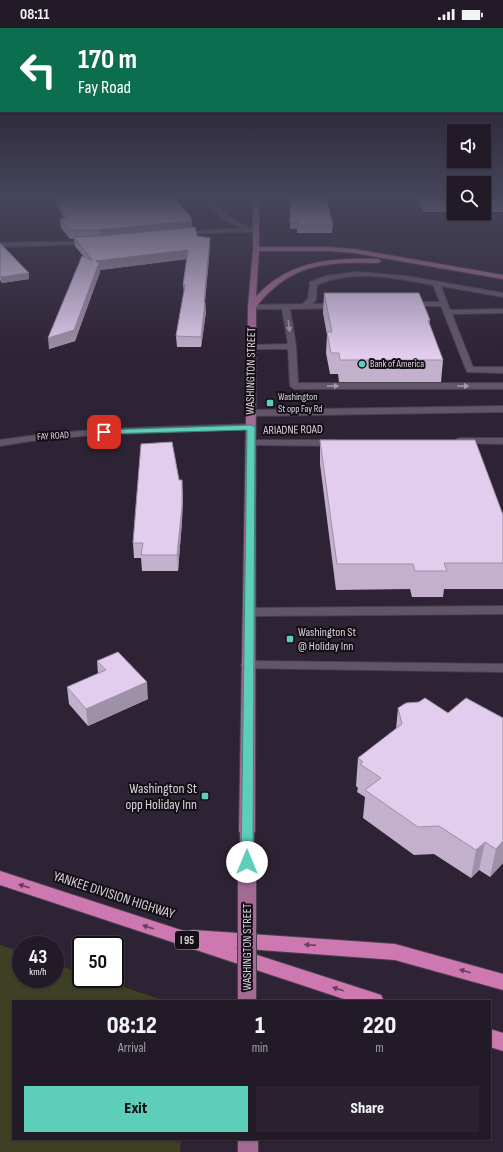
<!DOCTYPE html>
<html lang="en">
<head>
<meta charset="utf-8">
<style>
  :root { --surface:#221a27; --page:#2a232f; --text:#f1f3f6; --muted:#a2a1a7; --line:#3f3844; --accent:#5cceba }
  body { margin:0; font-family:"Sofia Sans Condensed",sans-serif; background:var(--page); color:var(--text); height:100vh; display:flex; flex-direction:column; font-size:15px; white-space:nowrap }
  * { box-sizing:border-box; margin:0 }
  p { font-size:13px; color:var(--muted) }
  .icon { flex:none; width:22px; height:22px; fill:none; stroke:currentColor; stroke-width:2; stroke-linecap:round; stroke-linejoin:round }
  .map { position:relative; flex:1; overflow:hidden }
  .panel { position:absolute; left:12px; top:972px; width:479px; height:140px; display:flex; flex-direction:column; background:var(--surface); border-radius:0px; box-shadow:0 1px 3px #0004,0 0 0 1px var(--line) }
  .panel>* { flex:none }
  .hud { position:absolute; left:0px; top:0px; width:503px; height:84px; box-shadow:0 1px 3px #0004,0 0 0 1px var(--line); background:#0b6e4f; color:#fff; overflow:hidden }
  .tools { position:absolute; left:447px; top:96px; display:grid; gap:8px }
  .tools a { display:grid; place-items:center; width:44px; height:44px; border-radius:0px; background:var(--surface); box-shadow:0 1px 3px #0004,0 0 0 1px var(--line); font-size:20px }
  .speed { position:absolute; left:12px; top:908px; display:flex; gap:8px; font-size:20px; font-weight:700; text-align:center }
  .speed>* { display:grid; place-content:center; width:52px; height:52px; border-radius:50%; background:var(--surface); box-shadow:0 1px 3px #0004,0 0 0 1px var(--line); line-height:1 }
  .speed small { font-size:10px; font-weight:400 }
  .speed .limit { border:2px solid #111; border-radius:6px; background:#fff; color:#111 }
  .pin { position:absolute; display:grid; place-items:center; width:34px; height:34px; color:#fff; margin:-17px; border-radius:8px; box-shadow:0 2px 6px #0006 }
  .me { position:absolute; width:44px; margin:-22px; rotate:0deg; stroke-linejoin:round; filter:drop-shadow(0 0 3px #0008) }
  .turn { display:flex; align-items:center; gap:14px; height:84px; padding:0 12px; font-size:18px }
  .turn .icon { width:52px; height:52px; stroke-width:2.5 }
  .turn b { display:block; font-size:28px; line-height:34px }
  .eta { display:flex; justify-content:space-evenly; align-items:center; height:68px; text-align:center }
  .eta b { font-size:24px; font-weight:800; line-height:28px }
  .action { display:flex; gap:8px; margin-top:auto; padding:8px 12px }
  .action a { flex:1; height:46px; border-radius:0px; background:var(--accent); color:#111; font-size:16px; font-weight:800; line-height:46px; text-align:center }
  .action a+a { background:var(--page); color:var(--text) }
  .status { display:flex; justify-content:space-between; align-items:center; height:28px; padding:0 20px; background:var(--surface); direction:ltr }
  .status svg { height:11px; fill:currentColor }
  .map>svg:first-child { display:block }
  .green { fill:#3d4023 }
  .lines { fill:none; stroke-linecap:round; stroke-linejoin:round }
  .minor-casing { stroke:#49404f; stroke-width:2 }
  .major-casing { stroke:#49404f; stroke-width:2 }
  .highway-casing { stroke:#49404f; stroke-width:2 }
  .minor { fill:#625569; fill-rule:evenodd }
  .major { fill:#a36a94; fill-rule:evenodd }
  .highway { fill:#ce78b1; fill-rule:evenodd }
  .major-bridge-far1-casing { stroke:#49404f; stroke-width:16; stroke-linecap:butt }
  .major-bridge-casing { stroke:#49404f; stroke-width:20; stroke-linecap:butt }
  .major-bridge-far1 { stroke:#a36a94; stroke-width:14 }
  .major-bridge { stroke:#a36a94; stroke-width:18 }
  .wall { fill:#c2b0cd }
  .shaded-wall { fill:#9e90a7 }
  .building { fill:#e2cdee; stroke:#9e90a7 }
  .oneway { fill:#a59baa }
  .oneway2 { fill:#683e5c }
  .route { fill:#5cceba; stroke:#3c8679 }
  .poi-dot { fill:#5cceba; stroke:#140f16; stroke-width:1.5 }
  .labels { text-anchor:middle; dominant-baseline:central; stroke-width:4; stroke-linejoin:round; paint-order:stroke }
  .far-poi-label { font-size:10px; fill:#dbd4df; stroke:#140f16; text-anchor:start }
  .far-street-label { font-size:10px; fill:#dbd4df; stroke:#140f16 }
  .shield { fill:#140f16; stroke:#9f99a3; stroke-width:1 }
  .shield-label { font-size:11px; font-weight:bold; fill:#dbd4df }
  .street-label { font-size:12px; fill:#dbd4df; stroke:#140f16 }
  .poi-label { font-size:12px; fill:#dbd4df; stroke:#140f16; text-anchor:start }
  .near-poi-label { font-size:14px; fill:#dbd4df; stroke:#140f16; text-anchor:end }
  .near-street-label { font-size:14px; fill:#dbd4df; stroke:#140f16 }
</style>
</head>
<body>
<div class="status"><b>08:11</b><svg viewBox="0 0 49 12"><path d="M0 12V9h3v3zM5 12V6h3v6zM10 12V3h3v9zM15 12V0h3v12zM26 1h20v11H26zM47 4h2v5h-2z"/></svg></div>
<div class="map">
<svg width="503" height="1124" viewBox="0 0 503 1124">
  <rect width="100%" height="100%" fill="#2e2334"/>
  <polygon class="green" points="0,917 21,924 21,951 55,951 55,936 81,945 81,951 100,951 165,973 13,973 13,1111 181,1111 180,1124 0,1124"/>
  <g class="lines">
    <defs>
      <g id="minor">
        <path d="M205,170H211C220,184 231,192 247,198V200H256L259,202L256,204H227L179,207L178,206L181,204L242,200L221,190Z"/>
        <polygon points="91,213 93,214 93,216 0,219 0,215"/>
        <path d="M357,244L406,248L503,265V269L441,258L450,282L503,281V285L452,286L473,339H503V345L467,344L441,278H406V274H440L433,257C395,250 354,241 317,257L316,272L312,276H341V280L290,281L296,318L298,355H503V361H294L290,358L288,321H249L248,319L252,317L288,316L282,281H252L248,279L249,277L302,276L308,271L310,254L326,248Z"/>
        <polygon points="503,378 503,384 251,388 246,385 251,382"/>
        <path d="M251,396L254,397L256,399L254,401L93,407L31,413L0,418V412C83,399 167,399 251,396Z"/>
        <polygon points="460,410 503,410 503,416 457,415 455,413 457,411"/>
        <polygon points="251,412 336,412 341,415 336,418 248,417 246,415"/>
        <polygon points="503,578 503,586 249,588 245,587 243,584 245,581 249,580"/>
        <polygon points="248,633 503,636 503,644 243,640 241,637 243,634"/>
      </g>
      <g id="major">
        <path d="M253,170H259V219H328L354,221L503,247V251L354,225L328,223H259L256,269C288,232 333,230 378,231L381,233L378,235C325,234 291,235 256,279L255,804L253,808L247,810L241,808L239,804L248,279L253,221Z"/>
        <rect x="238" y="1111" width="20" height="13"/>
      </g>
      <g id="highway">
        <polygon points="0,843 187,904 193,902 395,916 503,946 503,962 395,932 235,920 375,965 381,967 384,973 350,973 0,857"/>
        <polygon points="490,1001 503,1005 503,1023 490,1019"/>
      </g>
    </defs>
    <use href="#minor" class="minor-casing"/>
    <use href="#major" class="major-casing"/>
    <use href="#highway" class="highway-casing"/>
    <use href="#minor" class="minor"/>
    <use href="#major" class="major"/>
    <use href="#highway" class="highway"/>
    <defs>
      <polyline id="major-bridge-far1" points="247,804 247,830"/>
      <polyline id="major-bridge" points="247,829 247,973"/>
    </defs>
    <use href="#major-bridge-far1" class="major-bridge-far1-casing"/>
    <use href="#major-bridge" class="major-bridge-casing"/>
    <use href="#major-bridge-far1" class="major-bridge-far1"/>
    <use href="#major-bridge" class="major-bridge"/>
  </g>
  <g class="wall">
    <polygon points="55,170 175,170 197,208 210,210 210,219 205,274 206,284 201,319 177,319 176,308 184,264 183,257 187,231 100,242 100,244 75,313 49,321 83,228 75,218 74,211 70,211 61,200 60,191 64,191 55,174"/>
    <polygon points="290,170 333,197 332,205 297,205 297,201 290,201"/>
    <polygon points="418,170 454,171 454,184 423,184"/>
    <polygon points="484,170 485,171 503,171 503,184 484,184"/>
    <polygon points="0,215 29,251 2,255 0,252"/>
    <polygon points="324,265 430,292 429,297 443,332 441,354 339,354 338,346 330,346 326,325 327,307 323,285"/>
    <polygon points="320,412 503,487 503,561 444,561 443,569 412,569 410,561 336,562 320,436"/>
    <polygon points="179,452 183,466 182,493 178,543 142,543 141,530 134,530 133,515"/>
    <polygon points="97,633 148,671 88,698 69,676 67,659 98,646"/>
    <polygon points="425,670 503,835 490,849 479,842 471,850 434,826 414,827 363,790 365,769 357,764 358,760 356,758 358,730 396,701 398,680 419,674"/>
  </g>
  <g class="shaded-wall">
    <polygon points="192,193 192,202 100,210 99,202"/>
    <polygon points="210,210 210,219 204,284 204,274"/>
    <polygon points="188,222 188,231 100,242 100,244 75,313 49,321 48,310 96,233"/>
    <polygon points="29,245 29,251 2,255 1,249"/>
    <polygon points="205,274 206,284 201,319 201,309"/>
    <polygon points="182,452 183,466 182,493 178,543 177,527"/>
    <polygon points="147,654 148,671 88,698 86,681"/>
    <polygon points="503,799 503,835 490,849 496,821"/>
    <polygon points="485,814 479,842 471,850 476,822"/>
  </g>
  <g class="building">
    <polygon points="56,170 175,170 177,174 190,188 192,193 99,202 69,202 60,191 67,191"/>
    <polygon points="290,170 326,170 333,197 298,197 297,194 290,194"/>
    <polygon points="420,170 454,171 454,179 424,178"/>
    <polygon points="484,170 485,171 503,171 503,179 484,179"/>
    <polygon points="195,199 197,208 210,210 204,274 205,274 201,309 176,308 185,257 183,257 188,222 96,233 99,235 74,302 48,310 82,228 92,232 74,209 99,208"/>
    <polygon points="0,215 29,245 1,249 0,247"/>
    <polygon points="324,265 419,265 430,292 428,292 443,332 340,332 339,325 331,325 327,304 332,304"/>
    <polygon points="320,412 475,412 503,487 503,535 444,535 447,543 415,543 413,536 337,536"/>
    <polygon points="172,414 179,452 182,452 182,478 177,527 141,527 143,515 133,515 141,416"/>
    <polygon points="118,624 147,654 86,681 67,659 106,642 97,633"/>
    <polygon points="425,670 448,685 466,670 503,690 503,813 496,821 485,814 476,822 439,798 418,799 365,762 381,750 360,736 363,734 358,730 402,696 398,680 406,675 419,674"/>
  </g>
  <defs><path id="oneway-solid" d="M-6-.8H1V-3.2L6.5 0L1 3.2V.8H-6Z"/></defs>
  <g class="oneway">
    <use href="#oneway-solid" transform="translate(289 298) rotate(82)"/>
    <use href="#oneway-solid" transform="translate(333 358)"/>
    <use href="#oneway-solid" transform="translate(463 358)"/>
  </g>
  <g class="oneway2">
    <use href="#oneway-solid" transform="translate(24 858) rotate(-162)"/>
    <use href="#oneway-solid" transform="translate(148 899) rotate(-162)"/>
    <use href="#oneway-solid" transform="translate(310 917) rotate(-176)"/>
    <use href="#oneway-solid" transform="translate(465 943) rotate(-164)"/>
    <use href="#oneway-solid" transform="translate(338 961) rotate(-162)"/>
  </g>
  <linearGradient id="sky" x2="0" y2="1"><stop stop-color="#19131d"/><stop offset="0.52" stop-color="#46455c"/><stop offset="1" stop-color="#46455c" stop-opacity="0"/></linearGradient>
  <rect width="503" height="327" fill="url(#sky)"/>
  <polygon class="route" points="251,397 255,399 253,834 251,838 247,839 242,838 241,834 247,402 104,406 100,404 104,402"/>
  <g class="poi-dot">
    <circle cx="362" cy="336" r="4"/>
    <rect x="266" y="371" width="8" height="8" rx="2"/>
    <rect x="286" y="607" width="8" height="8" rx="2"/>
    <rect x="201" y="764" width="8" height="8" rx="2"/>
  </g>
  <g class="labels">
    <g class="far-poi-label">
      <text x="370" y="336">Bank of America</text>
      <text x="278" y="369">Washington<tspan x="278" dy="12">St opp Fay Rd</tspan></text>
    </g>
    <g class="far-street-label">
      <text transform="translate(53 408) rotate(-4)">FAY ROAD</text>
    </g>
    <rect class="shield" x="175" y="903" width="24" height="18" rx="3"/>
    <g class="shield-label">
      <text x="187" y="912">I 95</text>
    </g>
    <g class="street-label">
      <text transform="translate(251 343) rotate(-89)">WASHINGTON STREET</text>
      <text transform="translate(293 402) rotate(-1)">ARIADNE ROAD</text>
      <text transform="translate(247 919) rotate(-90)">WASHINGTON STREET</text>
    </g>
    <g class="poi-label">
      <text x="298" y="604">Washington St<tspan x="298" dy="14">@ Holiday Inn</tspan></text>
    </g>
    <g class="near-poi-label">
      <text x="197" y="760">Washington St<tspan x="197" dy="16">opp Holiday Inn</tspan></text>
    </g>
    <g class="near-street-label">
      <text transform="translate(114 867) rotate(18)">YANKEE DIVISION HIGHWAY</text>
    </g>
  </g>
</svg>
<div class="tools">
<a><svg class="icon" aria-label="sound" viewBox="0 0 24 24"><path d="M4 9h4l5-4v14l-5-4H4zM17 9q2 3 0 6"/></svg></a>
<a><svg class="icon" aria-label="search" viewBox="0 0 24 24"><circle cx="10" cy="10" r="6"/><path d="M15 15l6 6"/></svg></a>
</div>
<div class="speed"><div>43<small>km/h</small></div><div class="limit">50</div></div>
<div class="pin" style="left:104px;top:404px;background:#d93025"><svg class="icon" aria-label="arrive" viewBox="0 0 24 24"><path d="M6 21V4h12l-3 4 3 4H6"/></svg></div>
<svg class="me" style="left:247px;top:834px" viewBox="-20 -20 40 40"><circle r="19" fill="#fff"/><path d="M0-13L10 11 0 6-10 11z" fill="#5cceba"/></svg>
<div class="hud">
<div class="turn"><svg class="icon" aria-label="left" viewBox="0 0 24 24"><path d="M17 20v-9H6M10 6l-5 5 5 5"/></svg><div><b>170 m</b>Fay Road</div></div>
</div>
<section class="panel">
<div class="eta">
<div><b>08:12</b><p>Arrival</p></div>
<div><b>1</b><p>min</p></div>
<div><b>220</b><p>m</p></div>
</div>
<div class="action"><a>Exit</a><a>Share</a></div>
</section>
</div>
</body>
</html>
